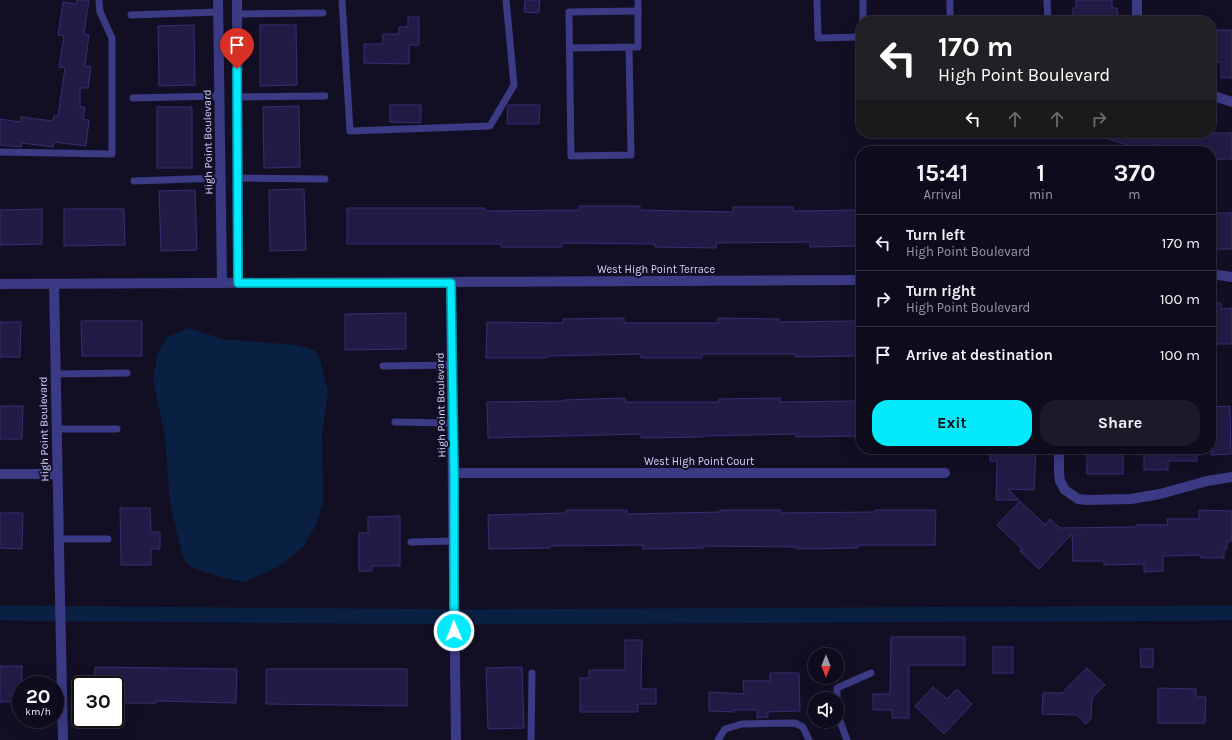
<!DOCTYPE html>
<html lang="en">
<head>
<meta charset="utf-8">
<style>
  :root { --surface:#0e0b1c; --page:#1c1929; --text:#f1f3f6; --muted:#9b9ba3; --line:#2e2b3b; --accent:#02eafc }
  body { margin:0; font-family:Karla,sans-serif; background:var(--page); color:var(--text); height:100vh; display:flex; flex-direction:column; font-size:15px; white-space:nowrap }
  * { box-sizing:border-box; margin:0 }
  p { font-size:13px; color:var(--muted) }
  .icon { flex:none; width:22px; height:22px; fill:none; stroke:currentColor; stroke-width:2; stroke-linecap:round; stroke-linejoin:round }
  .map { position:relative; flex:1; overflow:hidden }
  .drawer { position:absolute; left:856px; top:146px; width:360px; height:308px; display:flex; flex-direction:column; background:var(--surface); border-radius:16px; box-shadow:0 4px 16px #0002,0 0 0 1px var(--line) }
  .drawer>* { flex:none }
  .hud { position:absolute; left:856px; top:16px; width:360px; height:122px; border-radius:16px; box-shadow:0 4px 16px #0002,0 0 0 1px var(--line); background:#202124; color:#fff; overflow:hidden }
  .needle { width:26px; rotate:180deg }
  .tools { position:absolute; left:808px; top:648px; display:grid; gap:8px }
  .tools a { display:grid; place-items:center; width:36px; height:36px; border-radius:50%; background:var(--surface); box-shadow:0 4px 16px #0002,0 0 0 1px var(--line); font-size:20px }
  .speed { position:absolute; left:12px; top:676px; display:flex; gap:8px; font-size:20px; font-weight:700; text-align:center }
  .speed>* { display:grid; place-content:center; width:52px; height:52px; border-radius:50%; background:var(--surface); box-shadow:0 4px 16px #0002,0 0 0 1px var(--line); line-height:1 }
  .speed small { font-size:10px; font-weight:400 }
  .speed .limit { border:2px solid #111; border-radius:6px; background:#fff; color:#111 }
  .pin { position:absolute; display:grid; place-items:center; width:34px; height:34px; color:#fff; margin:-41px -17px; border-radius:50% 50% 50% 0; rotate:-45deg; box-shadow:0 0 4px #0007 }
  .pin .icon { rotate:45deg }
  .me { position:absolute; width:44px; margin:-22px; rotate:359deg; stroke-linejoin:round; filter:drop-shadow(0 0 3px #0008) }
  .turn { display:flex; align-items:center; gap:14px; height:84px; padding:0 16px; font-size:18px }
  .turn .icon { width:52px; height:52px; stroke-width:2.5 }
  .turn b { display:block; font-size:28px; line-height:34px }
  .lanes { display:flex; align-items:center; height:38px; padding:0 16px; background:#0003; justify-content:center; gap:20px; direction:ltr }
  .lanes .off { opacity:.35 }
  .eta { display:flex; justify-content:space-evenly; align-items:center; height:68px; text-align:center }
  .eta b { font-size:24px; font-weight:700; line-height:28px }
  .primary-button { display:flex; gap:8px; margin-top:auto; padding:8px 16px }
  .primary-button a { flex:1; height:46px; border-radius:16px; background:var(--accent); color:#111; font-size:16px; font-weight:700; line-height:46px; text-align:center }
  .primary-button a+a { background:var(--page); color:var(--text) }
  ul { padding:0; list-style:none }
  li { display:flex; align-items:center; gap:12px; height:56px; padding:0 16px; border-top:1px solid var(--line) }
  li div { flex:1 }
  li b { display:block; font-size:15px }
  li em { font-style:normal }
  .map>svg:first-child { display:block }
  .water { fill:#0a2043 }
  .lines { fill:none; stroke-linecap:round; stroke-linejoin:round }
  .canal { stroke:#0a2043; stroke-width:15 }
  .building { fill:#231b46; stroke:#392d72 }
  .service { stroke:#3b3a84; stroke-width:7 }
  .minor { stroke:#3b3a84; stroke-width:10 }
  .route-casing { stroke:#0198a4; stroke-width:10 }
  .route { stroke:#02eafc; stroke-width:7 }
  .labels { text-anchor:middle; dominant-baseline:central; stroke-width:4; stroke-linejoin:round; paint-order:stroke }
  .street-label { font-size:11px; fill:#d7d3ff; stroke:#120f25 }
</style>
</head>
<body>
<div class="map">
<svg width="1232" height="740" viewBox="0 0 1232 740">
  <rect width="100%" height="100%" fill="#120f25"/>
  <polygon class="water" points="189,328 222,339 296,345 314,350 320,359 328,393 322,433 323,502 316,525 303,547 278,567 243,582 224,578 190,567 183,558 170,502 165,437 153,380 157,355 167,337"/>
  <g class="lines">
    <polyline class="canal" points="0,613 471,617 1232,613"/>
  </g>
  <g class="building">
    <polygon points="77,0 89,0 84,34 89,35 85,66 91,67 88,88 80,88 80,107 85,107 83,119 89,120 86,146 54,142 53,147 22,143 21,147 0,145 0,119 21,122 21,117 53,121 54,116 58,116 65,68 59,67 64,36 58,35 63,2 76,4"/>
    <polygon points="525,0 540,0 539,13 524,12"/>
    <polygon points="1076,0 1112,0 1112,8 1117,8 1118,21 1073,21 1073,8 1076,8"/>
    <polygon points="408,17 419,17 419,45 409,45 409,64 364,63 364,44 383,44 383,34 399,34 399,27 408,27"/>
    <polygon points="194,25 195,85 159,86 158,26"/>
    <polygon points="260,25 296,25 297,85 260,86"/>
    <polygon points="1211,30 1232,30 1232,78 1221,78 1221,62 1211,62"/>
    <polygon points="390,105 421,105 421,123 390,122"/>
    <polygon points="508,105 540,105 539,124 507,124"/>
    <polygon points="299,106 300,167 264,168 263,107"/>
    <rect x="157" y="107" width="35" height="61"/>
    <polygon points="1097,133 1232,133 1232,159 1211,159 1211,151 1192,151 1192,147 1161,148 1161,145 1130,146 1097,135"/>
    <polygon points="304,189 306,250 270,251 269,190"/>
    <polygon points="195,190 197,250 161,251 159,191"/>
    <polygon points="579,206 640,206 640,210 733,212 733,207 793,207 794,211 861,210 861,246 810,247 810,242 716,243 716,248 655,247 655,244 562,243 562,247 501,247 501,244 347,244 347,208 485,208 485,211 579,210"/>
    <polygon points="42,209 42,244 0,245 0,210"/>
    <polygon points="64,209 124,209 125,245 64,246"/>
    <rect x="1213" y="213" width="19" height="36"/>
    <polygon points="1211,303 1221,303 1221,309 1232,308 1232,344 1211,344"/>
    <polygon points="406,313 406,349 345,350 345,314"/>
    <polygon points="624,318 624,323 718,323 718,318 779,319 779,322 856,321 856,356 795,357 795,354 702,354 702,358 641,358 641,354 547,356 547,358 486,358 487,322 563,323 563,319"/>
    <polygon points="81,321 142,321 142,356 82,356"/>
    <polygon points="0,322 21,322 20,357 0,357"/>
    <polygon points="625,398 625,402 719,402 719,399 780,398 780,402 857,401 857,436 796,437 796,434 703,436 703,437 641,438 641,434 488,438 487,402 564,401 564,400"/>
    <polygon points="0,406 23,406 22,439 0,439"/>
    <polygon points="1230,406 1231,454 1211,455 1211,407"/>
    <polygon points="990,449 1036,449 1034,490 1008,489 1019,500 996,500 997,461 990,461"/>
    <rect x="1087" y="449" width="36" height="25"/>
    <polygon points="1144,449 1197,449 1197,461 1168,461 1168,470 1144,470"/>
    <polygon points="1020,501 1045,525 1050,519 1060,528 1136,527 1136,525 1168,525 1167,519 1199,519 1199,510 1232,511 1232,541 1227,541 1227,549 1224,549 1224,558 1201,558 1201,555 1163,556 1163,571 1144,572 1144,564 1104,565 1104,561 1073,561 1072,534 1039,569 1020,551 1022,549 997,525"/>
    <polygon points="120,508 150,508 151,532 160,532 160,549 151,549 151,565 121,565"/>
    <polygon points="566,510 627,510 627,514 720,512 720,510 781,510 781,513 875,512 875,510 936,510 935,545 858,545 858,548 797,549 797,547 704,546 704,548 643,549 643,545 550,546 550,548 489,549 488,515 566,513"/>
    <polygon points="0,513 23,513 22,549 0,548"/>
    <polygon points="400,516 400,566 372,566 372,571 359,571 359,533 368,533 368,517"/>
    <polygon points="891,637 965,637 965,665 909,665 909,718 892,718 892,710 873,710 873,694 890,694"/>
    <polygon points="625,640 642,640 641,689 656,689 656,704 638,704 638,712 580,712 580,678 589,678 589,670 625,670"/>
    <rect x="993" y="647" width="20" height="26"/>
    <polygon points="1140,649 1153,649 1153,667 1141,667"/>
    <polygon points="0,666 22,666 21,702 0,702"/>
    <polygon points="95,667 237,669 236,703 156,701 156,703 115,703 115,685 95,685"/>
    <polygon points="522,667 524,728 488,729 486,668"/>
    <polygon points="1087,668 1105,685 1092,698 1091,718 1086,724 1077,715 1042,714 1043,693 1062,693"/>
    <polygon points="266,669 407,669 407,706 266,704"/>
    <polygon points="770,673 799,673 800,711 768,712 768,717 757,718 757,710 734,710 734,712 709,711 709,692 744,694 743,681 770,681"/>
    <polygon points="933,687 947,699 957,689 972,704 944,734 915,706"/>
    <polygon points="1158,688 1196,689 1196,697 1206,697 1205,723 1158,723"/>
  </g>
  <g class="lines">
    <g class="service">
      <polyline points="342,0 350,131 490,126 514,85 506,0"/>
      <polyline points="817,0 818,38 861,37"/>
      <polyline points="863,0 863,21"/>
      <polyline points="950,0 950,21"/>
      <polyline points="1047,0 1048,21"/>
      <polyline points="237,14 323,13"/>
      <polyline points="131,15 218,12"/>
      <polyline points="629,47 631,155 571,156 569,12 638,11"/>
      <polyline points="570,48 638,47 638,0"/>
      <polyline points="237,97 325,96"/>
      <polyline points="133,98 219,96"/>
      <polyline points="0,152 112,154 112,38 100,12 99,0"/>
      <polyline points="238,178 325,179"/>
      <polyline points="134,181 220,178"/>
      <polyline points="383,366 452,365"/>
      <polyline points="56,374 127,373"/>
      <polyline points="395,422 453,423"/>
      <polyline points="56,429 117,429"/>
      <polyline points="59,539 108,539"/>
      <polyline points="411,542 454,541"/>
      <polyline points="837,699 837,688 871,673"/>
      <polyline points="837,713 847,740"/>
      <polyline points="531,740 532,673"/>
      <polyline points="718,740 725,729 742,724 795,723 803,727 809,740"/>
    </g>
    <g class="minor">
      <polyline points="218,0 222,283"/>
      <polyline points="237,0 238,283"/>
      <polyline points="1137,0 1137,21"/>
      <polyline points="1211,95 1232,102"/>
      <polyline points="1211,274 1232,277"/>
      <path d="M451,283C453,435 453,588 456,740"/>
      <polyline points="0,284 861,280"/>
      <path d="M54,284C56,436 60,588 63,740"/>
      <polyline points="1059,449 1059,472 1060,481 1065,490 1078,499 1087,500 1131,499 1160,494 1207,481 1232,477"/>
      <polyline points="454,473 945,473"/>
      <polyline points="0,474 57,474"/>
    </g>
  </g>
  <g class="lines">
    <defs>
      <polyline id="route" points="237,69 238,283 451,283 454,473 454,631"/>
    </defs>
    <use href="#route" class="route-casing"/>
    <use href="#route" class="route"/>
  </g>
  <g class="labels">
    <g class="street-label">
      <text transform="translate(208 142) rotate(-91)">High Point Boulevard</text>
      <text x="656" y="269">West High Point Terrace</text>
      <text transform="translate(441 405) rotate(-91)">High Point Boulevard</text>
      <text transform="translate(44 429) rotate(-91)">High Point Boulevard</text>
      <text x="699" y="461">West High Point Court</text>
    </g>
  </g>
</svg>
<div class="tools">
<a><svg class="needle" viewBox="-14 -14 28 28"><path d="M0-13l5 13h-10z" fill="#e53935"/><path d="M0 13l5-13h-10z" fill="#9b9ba3"/></svg></a>
<a><svg class="icon" aria-label="sound" viewBox="0 0 24 24"><path d="M4 9h4l5-4v14l-5-4H4zM17 9q2 3 0 6"/></svg></a>
</div>
<div class="speed"><div>20<small>km/h</small></div><div class="limit">30</div></div>
<div class="pin" style="left:237px;top:69px;background:#d93025"><svg class="icon" aria-label="arrive" viewBox="0 0 24 24"><path d="M6 21V4h12l-3 4 3 4H6"/></svg></div>
<svg class="me" style="left:454px;top:631px" viewBox="-20 -20 40 40"><circle r="17" fill="#02eafc" stroke="#fff" stroke-width="3"/><path d="M0-11L8 9 0 5-8 9z" fill="#fff"/></svg>
<div class="hud">
<div class="turn"><svg class="icon" aria-label="left" viewBox="0 0 24 24"><path d="M17 20v-9H6M10 6l-5 5 5 5"/></svg><div><b>170 m</b>High Point Boulevard</div></div>
<div class="lanes"><svg class="icon" aria-label="left" viewBox="0 0 24 24"><path d="M17 20v-9H6M10 6l-5 5 5 5"/></svg><svg class="icon off" aria-label="ahead" viewBox="0 0 24 24"><path d="M12 20V5M6 11l6-6 6 6"/></svg><svg class="icon off" aria-label="ahead" viewBox="0 0 24 24"><path d="M12 20V5M6 11l6-6 6 6"/></svg><svg class="icon off" aria-label="right" viewBox="0 0 24 24"><path d="M7 20v-9h11M14 6l5 5-5 5"/></svg></div>
</div>
<section class="drawer">
<div class="eta">
<div><b>15:41</b><p>Arrival</p></div>
<div><b>1</b><p>min</p></div>
<div><b>370</b><p>m</p></div>
</div>
<ul>
<li><svg class="icon" aria-label="left" viewBox="0 0 24 24"><path d="M17 20v-9H6M10 6l-5 5 5 5"/></svg><div><b>Turn left</b><p>High Point Boulevard</p></div><em>170 m</em></li>
<li><svg class="icon" aria-label="right" viewBox="0 0 24 24"><path d="M7 20v-9h11M14 6l5 5-5 5"/></svg><div><b>Turn right</b><p>High Point Boulevard</p></div><em>100 m</em></li>
<li><svg class="icon" aria-label="arrive" viewBox="0 0 24 24"><path d="M6 21V4h12l-3 4 3 4H6"/></svg><div><b>Arrive at destination</b></div><em>100 m</em></li>
</ul>
<div class="primary-button"><a>Exit</a><a>Share</a></div>
</section>
</div>
</body>
</html>
